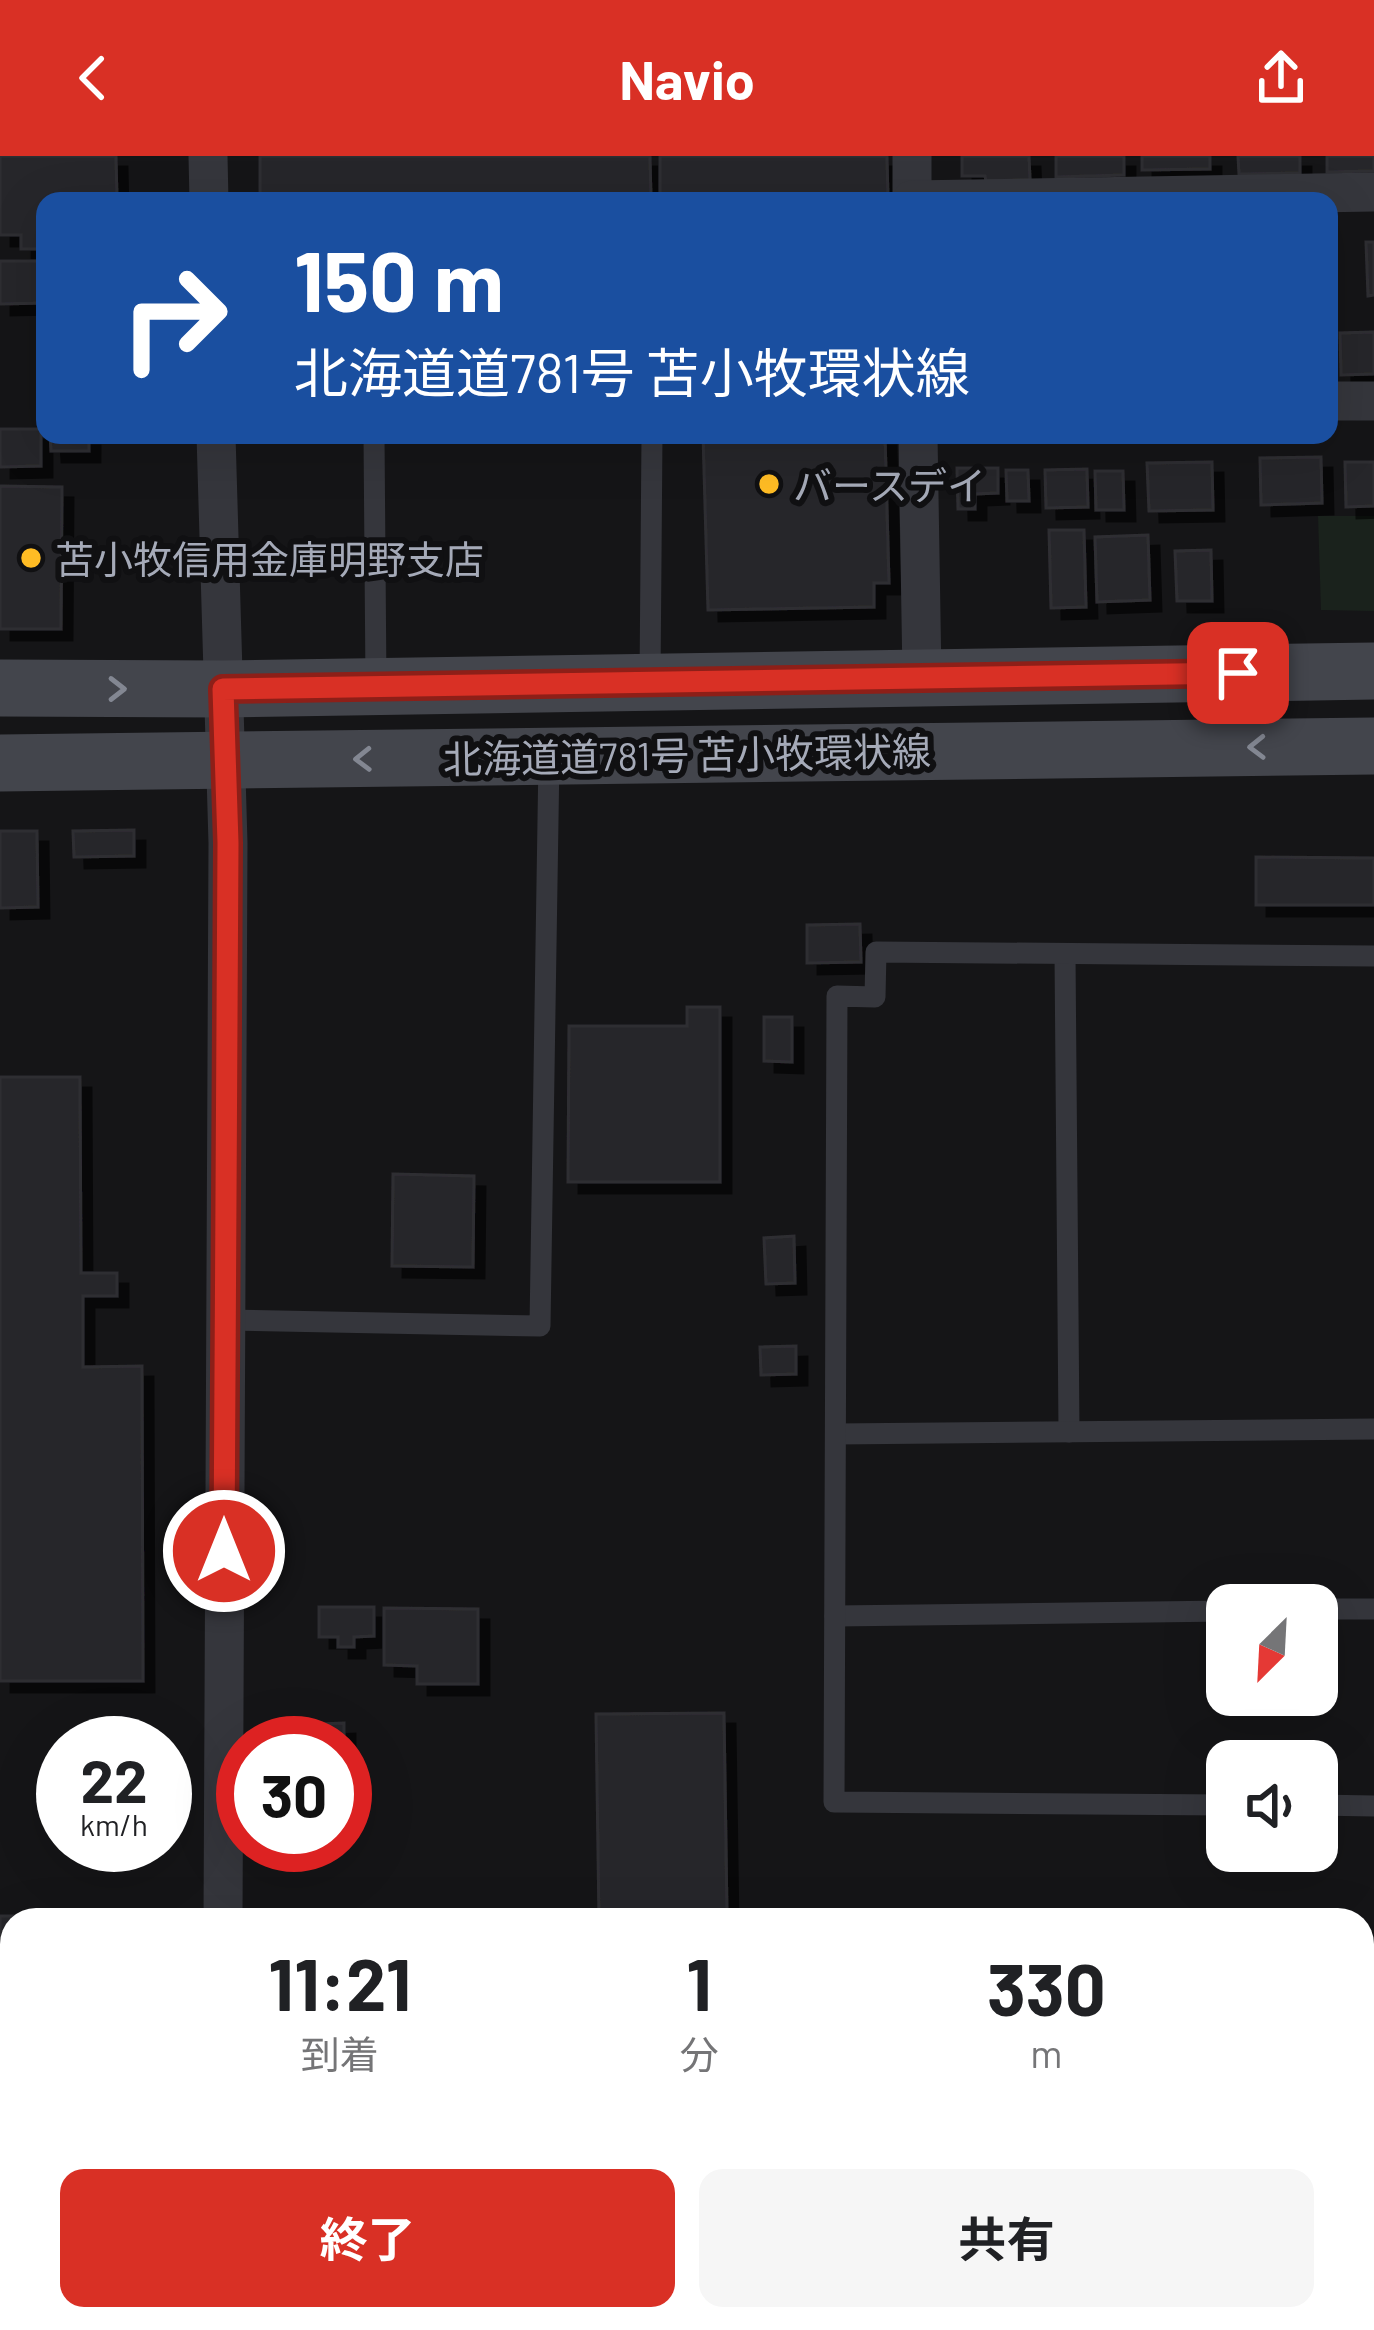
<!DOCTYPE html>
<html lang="ja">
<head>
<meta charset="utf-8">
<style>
  :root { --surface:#fff; --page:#f6f6f6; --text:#202124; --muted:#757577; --accent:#d93025 }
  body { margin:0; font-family:Barlow,"Noto Sans JP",sans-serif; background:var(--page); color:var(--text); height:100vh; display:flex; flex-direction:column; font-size:45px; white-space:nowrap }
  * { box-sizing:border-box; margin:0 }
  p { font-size:39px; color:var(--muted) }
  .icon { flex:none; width:66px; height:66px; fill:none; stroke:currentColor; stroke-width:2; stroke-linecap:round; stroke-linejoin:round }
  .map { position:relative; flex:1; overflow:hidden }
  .side { position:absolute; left:0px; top:1752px; width:1374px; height:423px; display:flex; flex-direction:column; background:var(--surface); border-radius:36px 36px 0 0; box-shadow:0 12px 48px #0002 }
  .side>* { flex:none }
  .top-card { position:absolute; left:36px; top:36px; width:1302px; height:252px; border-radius:24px; box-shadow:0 12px 48px #0002; background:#1a4fa0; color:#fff; overflow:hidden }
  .needle { width:78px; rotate:204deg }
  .tools { position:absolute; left:1206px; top:1428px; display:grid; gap:24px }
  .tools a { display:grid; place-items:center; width:132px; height:132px; border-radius:24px; background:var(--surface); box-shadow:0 12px 48px #0002; font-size:60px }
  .speed { position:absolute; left:36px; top:1560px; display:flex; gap:24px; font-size:60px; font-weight:700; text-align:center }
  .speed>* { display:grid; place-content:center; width:156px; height:156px; border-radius:50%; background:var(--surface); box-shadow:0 12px 48px #0002; line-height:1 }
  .speed small { font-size:30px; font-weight:400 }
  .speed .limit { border:18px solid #d22; background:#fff; color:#111 }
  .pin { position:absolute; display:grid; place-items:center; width:102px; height:102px; color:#fff; margin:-51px; border-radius:24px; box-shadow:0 6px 18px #0006 }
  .me { position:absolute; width:132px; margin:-66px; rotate:0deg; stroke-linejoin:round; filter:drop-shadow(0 0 9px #0008) }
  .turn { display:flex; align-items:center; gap:42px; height:252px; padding:0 60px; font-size:54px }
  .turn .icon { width:156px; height:156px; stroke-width:2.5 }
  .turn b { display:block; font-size:84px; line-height:102px }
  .eta { display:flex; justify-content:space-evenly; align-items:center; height:204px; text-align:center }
  .eta b { font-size:72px; font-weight:700; line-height:84px }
  .action { display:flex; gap:24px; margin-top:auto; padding:24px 60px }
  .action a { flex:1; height:138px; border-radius:24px; background:var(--accent); color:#fff; font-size:48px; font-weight:700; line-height:138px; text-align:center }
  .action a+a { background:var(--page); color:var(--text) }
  header { display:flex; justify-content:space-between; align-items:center; height:156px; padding:0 60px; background:var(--accent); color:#fff; font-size:54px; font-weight:700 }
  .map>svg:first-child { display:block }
  .green { fill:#1a221c }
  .building { fill:#28282b; stroke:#2f2e33; stroke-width:3; filter:url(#shadow) }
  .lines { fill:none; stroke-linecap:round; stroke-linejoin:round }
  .lane { stroke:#35363c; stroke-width:21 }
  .street { stroke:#35363c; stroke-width:39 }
  .secondary { stroke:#43454c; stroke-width:57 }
  .oneway { stroke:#838792 }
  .route-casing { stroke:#8d1f18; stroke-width:30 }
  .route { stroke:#d93025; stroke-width:21 }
  .poi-dot { fill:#ffbc24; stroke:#101012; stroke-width:4.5 }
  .labels { text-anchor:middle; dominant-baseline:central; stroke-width:12; stroke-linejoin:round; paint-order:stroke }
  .poi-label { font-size:39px; fill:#a5aab8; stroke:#101012; text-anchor:start }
  .street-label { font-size:39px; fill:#a5aab8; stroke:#101012 }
</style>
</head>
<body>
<header><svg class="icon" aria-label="back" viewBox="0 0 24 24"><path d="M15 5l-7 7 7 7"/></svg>Navio<svg class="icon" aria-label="share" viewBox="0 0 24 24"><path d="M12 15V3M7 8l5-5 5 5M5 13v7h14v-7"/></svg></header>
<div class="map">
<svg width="1374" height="2174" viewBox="0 0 1374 2174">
  <defs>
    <filter id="shadow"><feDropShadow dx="11" dy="11" stdDeviation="0" flood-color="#0009"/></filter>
  </defs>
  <rect width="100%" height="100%" fill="#151517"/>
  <polygon class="green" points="1318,360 1374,360 1374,455 1321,454"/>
  <g class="building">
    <polygon points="0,0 116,0 117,45 45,45 45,93 21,93 21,79 0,79"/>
    <polygon points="260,0 650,0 651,45 260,45"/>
    <polygon points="660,0 887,0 888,45 660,45"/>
    <polygon points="962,0 1029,0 1030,24 986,25 985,20 962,20"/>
    <polygon points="1056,0 1124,0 1124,19 1056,21"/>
    <polygon points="1142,0 1210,0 1210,13 1142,14"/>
    <polygon points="1238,0 1300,0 1300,17 1239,18"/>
    <polygon points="1327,0 1374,0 1374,15 1327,16"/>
    <polygon points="1366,86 1374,86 1374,139 1368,140"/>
    <polygon points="0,105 45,105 45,147 0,148"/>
    <polygon points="1374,176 1374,218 1341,219 1340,177"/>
    <polygon points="0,273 41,273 41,310 0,311"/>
    <polygon points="50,279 89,279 89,295 51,295"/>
    <polygon points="703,279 885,279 889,427 874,427 874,451 708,454"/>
    <polygon points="1321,301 1322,347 1261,349 1260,302"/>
    <polygon points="1212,306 1213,354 1149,355 1147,307"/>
    <polygon points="1345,306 1374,306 1374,350 1346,351"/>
    <polygon points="957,312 998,312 998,337 975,338 975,353 958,353"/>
    <polygon points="1087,313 1088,351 1046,352 1045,314"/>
    <polygon points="1006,314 1028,314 1029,345 1007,345"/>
    <polygon points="1095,315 1123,315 1124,354 1096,354"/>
    <polygon points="0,330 62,331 61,473 0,473"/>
    <polygon points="1049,374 1084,374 1086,451 1051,452"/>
    <polygon points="1148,379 1150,444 1097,446 1095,381"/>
    <polygon points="1211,394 1212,445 1177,445 1175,395"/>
    <polygon points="134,674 134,700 74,701 73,675"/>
    <polygon points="0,675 37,675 38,751 0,752"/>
    <polygon points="1256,701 1374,702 1374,749 1256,749"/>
    <polygon points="860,768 861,806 807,807 807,769"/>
    <polygon points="687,851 720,851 720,1026 568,1026 569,870 687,870"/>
    <polygon points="764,861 792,861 792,906 764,905"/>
    <polygon points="0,921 80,921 81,1117 117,1117 117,1140 83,1140 83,1211 142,1210 143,1525 0,1525"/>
    <polygon points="393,1018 474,1020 473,1111 392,1110"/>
    <polygon points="794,1080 795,1127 766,1128 764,1082"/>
    <polygon points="796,1190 796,1218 761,1219 760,1191"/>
    <polygon points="319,1451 374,1451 374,1480 354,1481 354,1491 338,1491 338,1481 319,1481"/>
    <polygon points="384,1452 478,1453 478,1528 417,1528 417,1510 384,1509"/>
    <polygon points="724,1557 727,1759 682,1760 682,1764 599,1764 596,1558"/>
    <polygon points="344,1567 344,1587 294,1587 294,1569"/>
    <polygon points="0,1760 146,1760 146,1764 12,1764 12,1946 0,1946"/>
  </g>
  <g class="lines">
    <g class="lane">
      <polyline points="374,279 376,529"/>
      <polyline points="650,525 652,279"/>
      <polyline points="1065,798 1069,1276"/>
      <polyline points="225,1164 540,1170 549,601"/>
      <polyline points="836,1278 1374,1273"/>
      <polyline points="1317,1453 1374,1453"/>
      <polyline points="835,1460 1227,1455"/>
      <polyline points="1227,1649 834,1646 837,840 875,841 876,796 1374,800"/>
      <polyline points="1317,1649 1374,1650"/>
      <polyline points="1362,1835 1374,1834"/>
    </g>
    <g class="street">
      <polyline points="208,0 209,45"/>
      <polyline points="912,0 912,45"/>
      <polyline points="912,44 1374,36"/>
      <polyline points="1329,245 1374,245"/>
      <polyline points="216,279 228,687 223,1764"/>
      <polyline points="918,279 922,521"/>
      <polyline points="1362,1987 1374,1986"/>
      <polyline points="0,2002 12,2002"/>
      <polyline points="222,2163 222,2174"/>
    </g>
    <g class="secondary">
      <polyline points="0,532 223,533 1374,515"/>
      <polyline points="0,607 1374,590"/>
    </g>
  </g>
  <defs><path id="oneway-chevron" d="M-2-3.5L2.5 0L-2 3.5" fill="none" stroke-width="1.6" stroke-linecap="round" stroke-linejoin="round" transform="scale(3)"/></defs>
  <g class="oneway">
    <use href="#oneway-chevron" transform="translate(117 533)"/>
    <use href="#oneway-chevron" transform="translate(1257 591) rotate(179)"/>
    <use href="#oneway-chevron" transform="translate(363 603) rotate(179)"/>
  </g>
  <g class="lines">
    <defs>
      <polyline id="route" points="224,1395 228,687 223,533 1238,517"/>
    </defs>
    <use href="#route" class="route-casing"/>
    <use href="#route" class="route"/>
  </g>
  <g class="poi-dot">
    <circle cx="769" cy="328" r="12"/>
    <circle cx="31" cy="402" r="12"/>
  </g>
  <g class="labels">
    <g class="poi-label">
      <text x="793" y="328">バースデイ</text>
      <text x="55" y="402">苫小牧信用金庫明野支店</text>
    </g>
    <g class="street-label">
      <text transform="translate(687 598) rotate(-1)">北海道道781号 苫小牧環状線</text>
    </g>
  </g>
</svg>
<div class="tools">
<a><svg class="needle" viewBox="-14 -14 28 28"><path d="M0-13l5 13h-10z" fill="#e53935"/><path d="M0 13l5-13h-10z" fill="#757577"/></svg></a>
<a><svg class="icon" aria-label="sound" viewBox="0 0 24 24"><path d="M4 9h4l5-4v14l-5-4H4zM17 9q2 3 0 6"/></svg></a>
</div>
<div class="speed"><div>22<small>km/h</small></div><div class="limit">30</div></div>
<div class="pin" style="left:1238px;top:517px;background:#d93025"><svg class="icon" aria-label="arrive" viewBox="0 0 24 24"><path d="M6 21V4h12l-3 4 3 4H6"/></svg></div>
<svg class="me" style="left:224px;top:1395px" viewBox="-20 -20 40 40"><circle r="17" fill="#d93025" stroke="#fff" stroke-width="3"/><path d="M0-11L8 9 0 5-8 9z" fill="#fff"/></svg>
<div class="top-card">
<div class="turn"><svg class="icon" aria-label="right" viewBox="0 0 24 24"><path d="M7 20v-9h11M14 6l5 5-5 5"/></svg><div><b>150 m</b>北海道道781号 苫小牧環状線</div></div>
</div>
<section class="side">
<div class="eta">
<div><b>11:21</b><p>到着</p></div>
<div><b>1</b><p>分</p></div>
<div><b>330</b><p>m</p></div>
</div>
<div class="action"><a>終了</a><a>共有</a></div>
</section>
</div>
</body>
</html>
